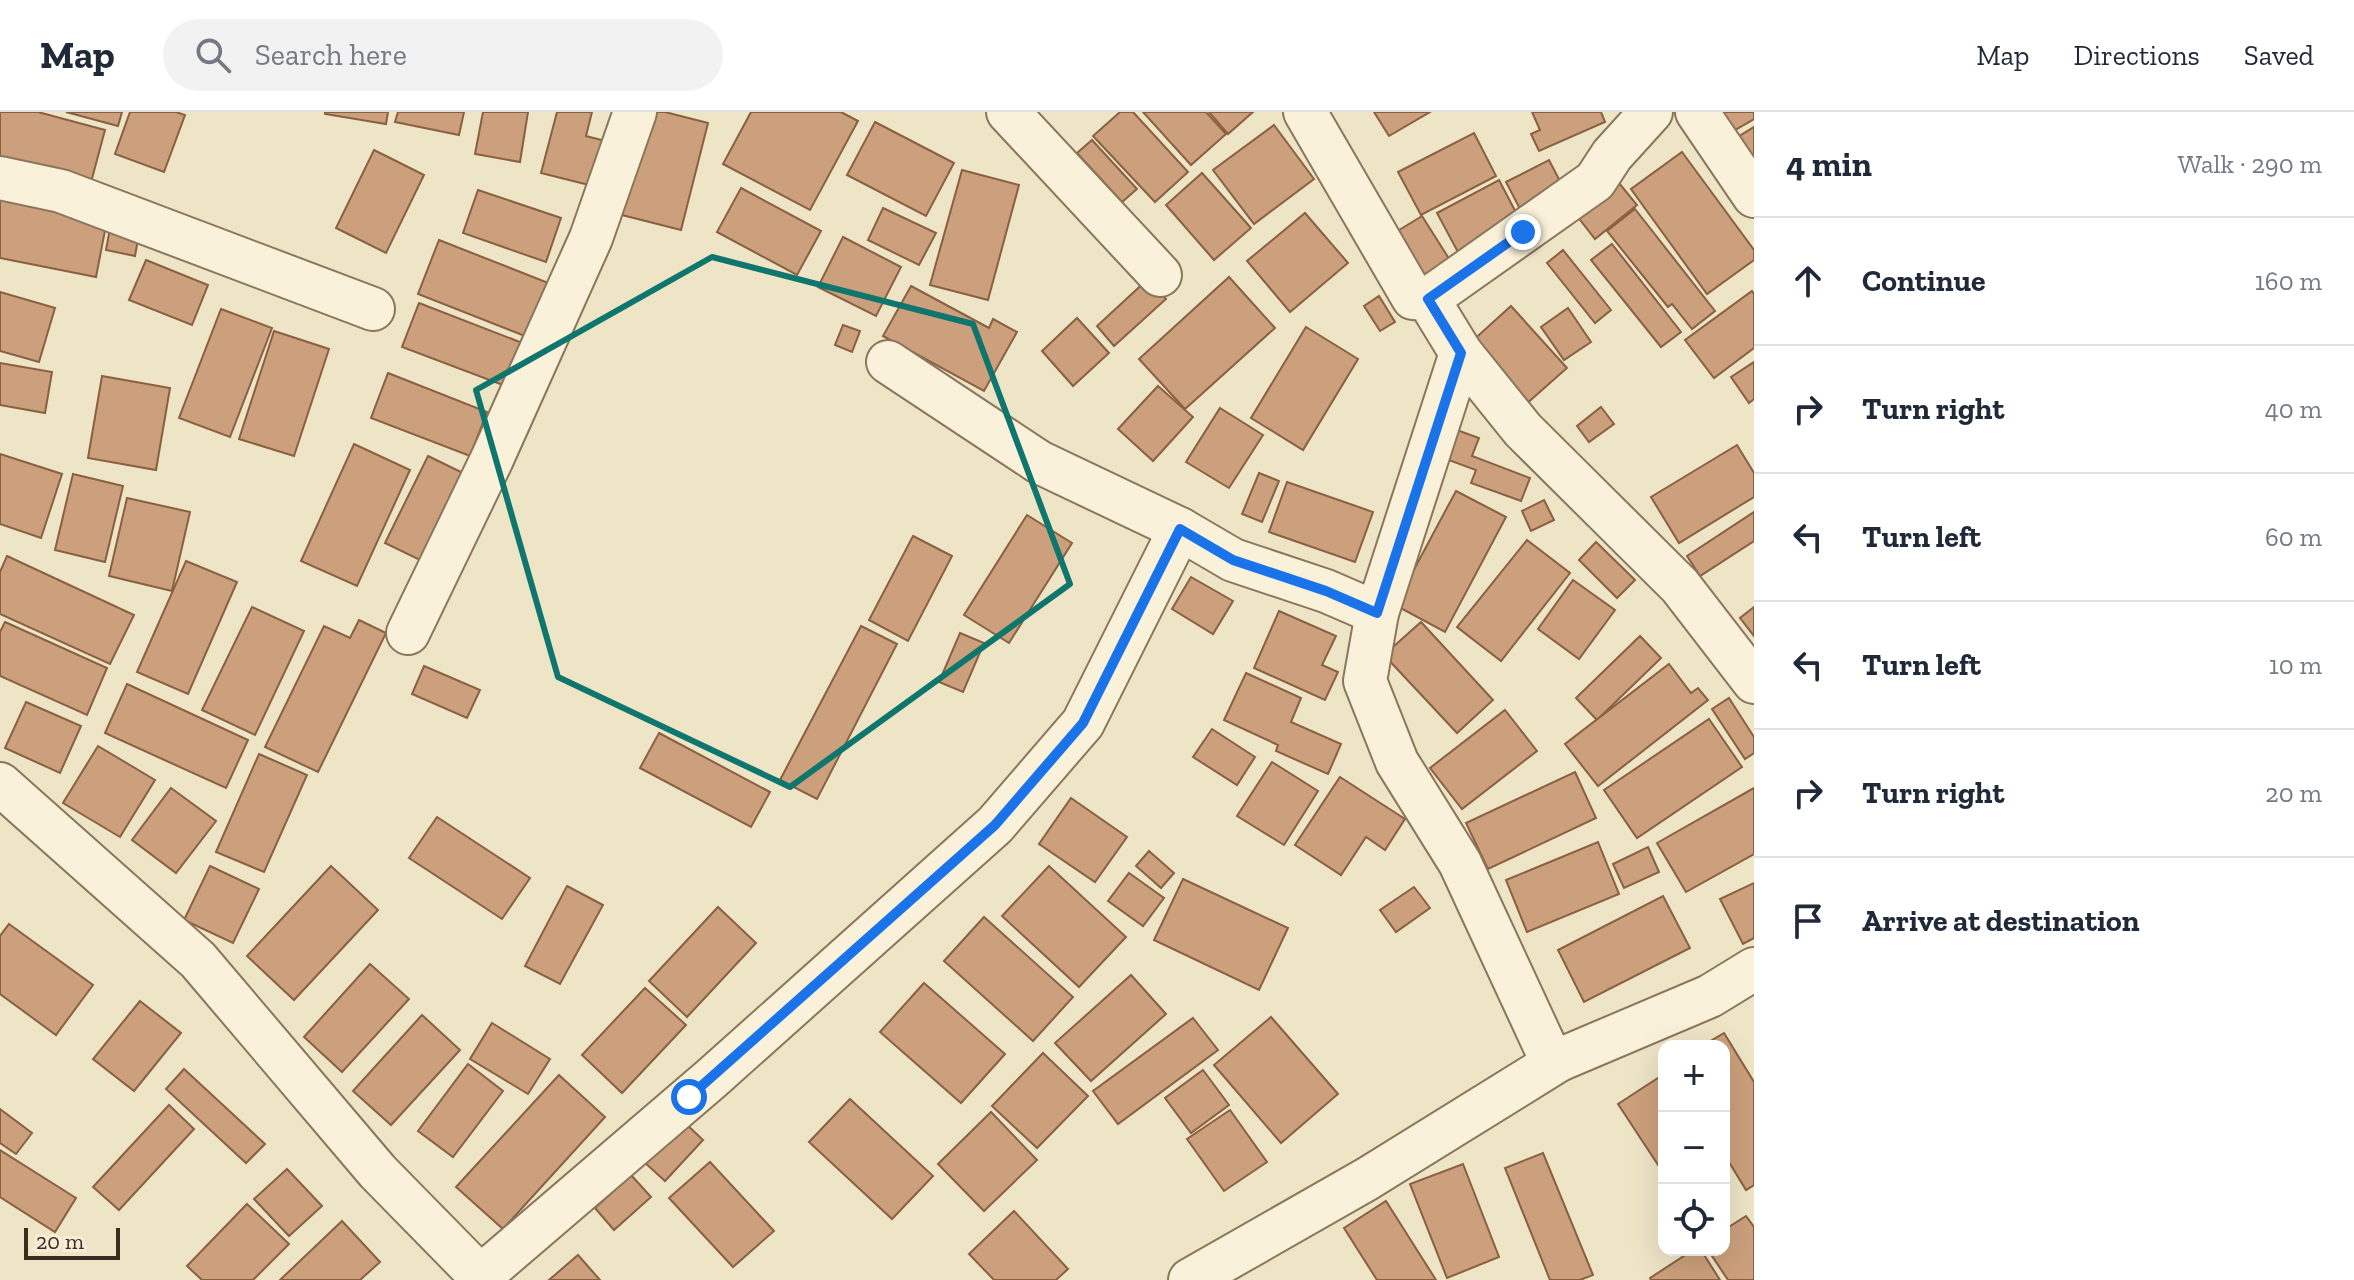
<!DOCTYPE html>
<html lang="en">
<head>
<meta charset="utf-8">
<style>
	:root { --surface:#fff; --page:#f2f2f3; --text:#1f2937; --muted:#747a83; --line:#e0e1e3 }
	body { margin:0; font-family:"Zilla Slab",serif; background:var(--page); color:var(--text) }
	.controls { position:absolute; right:24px; bottom:24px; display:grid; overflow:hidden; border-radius:16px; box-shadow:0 8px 32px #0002 }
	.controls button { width:72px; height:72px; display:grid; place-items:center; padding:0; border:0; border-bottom:2px solid var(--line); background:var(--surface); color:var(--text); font:40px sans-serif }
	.scale { position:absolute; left:24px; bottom:20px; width:96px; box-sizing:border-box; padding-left:8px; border:4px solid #3a2d1f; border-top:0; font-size:22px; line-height:28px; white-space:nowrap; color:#3a2d1f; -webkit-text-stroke:6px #f6eed6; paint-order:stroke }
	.stop { position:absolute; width:24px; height:24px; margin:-18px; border:6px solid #1a73e8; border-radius:50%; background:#fff }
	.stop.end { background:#1a73e8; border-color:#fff; box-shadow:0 2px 8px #0008 }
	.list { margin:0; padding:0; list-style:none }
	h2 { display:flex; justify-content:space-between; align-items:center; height:104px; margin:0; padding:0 32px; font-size:34px }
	h2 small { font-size:26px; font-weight:400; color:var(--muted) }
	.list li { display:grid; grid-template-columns:52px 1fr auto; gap:24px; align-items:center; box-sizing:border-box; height:128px; padding:0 32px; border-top:2px solid var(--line) }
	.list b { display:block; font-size:30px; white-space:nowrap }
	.list em { font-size:26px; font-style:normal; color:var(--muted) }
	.icon { flex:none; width:44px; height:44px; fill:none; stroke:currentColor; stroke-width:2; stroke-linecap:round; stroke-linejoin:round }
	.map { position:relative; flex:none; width:1754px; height:1168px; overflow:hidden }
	header { display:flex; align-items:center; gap:48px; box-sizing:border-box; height:112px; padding:0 40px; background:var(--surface); border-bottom:2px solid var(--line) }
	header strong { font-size:38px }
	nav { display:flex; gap:44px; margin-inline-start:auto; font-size:28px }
	.search { width:560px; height:72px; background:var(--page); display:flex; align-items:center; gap:20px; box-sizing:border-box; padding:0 28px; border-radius:44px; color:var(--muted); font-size:30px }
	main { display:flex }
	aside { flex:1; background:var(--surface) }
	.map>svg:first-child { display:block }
</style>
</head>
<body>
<header>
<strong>Map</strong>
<div class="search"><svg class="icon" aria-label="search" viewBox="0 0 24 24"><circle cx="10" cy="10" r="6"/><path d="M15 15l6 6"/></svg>Search here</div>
<nav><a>Map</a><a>Directions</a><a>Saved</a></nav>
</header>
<main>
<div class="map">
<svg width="1754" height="1168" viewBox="0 0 1754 1168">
	<rect width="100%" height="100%" fill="#eee4c6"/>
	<g fill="#cca07c" stroke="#896041" stroke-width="2">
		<path d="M0,0h38l67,18 -15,56 -90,-23z"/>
		<path d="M66,0h56l-4,14z"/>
		<path d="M130,0h46l9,3 -21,57 -49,-18z"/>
		<path d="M325,0h63l-2,12 -61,-10z"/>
		<path d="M398,0h66l-5,23 -64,-13z"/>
		<path d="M483,0h45l-8,50 -45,-8z"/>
		<path d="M557,0h35l-6,24 27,7 -12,45 -60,-15z"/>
		<path d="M648,0h17l43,11 -27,107 -59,-15z"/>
		<path d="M751,0h90l17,9 -48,89 -87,-46z"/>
		<path d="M1120,0h13l55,60 -33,30 -62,-66z"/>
		<path d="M1143,0h63l20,22 -35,31z"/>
		<path d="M1209,0h44l-25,22z"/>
		<path d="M1374,0h56l-41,24z"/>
		<path d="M1532,0h69l4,10 -66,29 -8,-17 9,-4z"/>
		<path d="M1711,0h43v7l-29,17z"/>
		<path d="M875,10l79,41 -28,53 -79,-41z"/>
		<path d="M1274,13l40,54 -60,45 -41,-54z"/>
		<path d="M1754,15v61l-28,-44z"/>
		<path d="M1474,21l22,43 -75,39 -23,-43z"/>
		<path d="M1092,28l45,49 -15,13 -45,-49z"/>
		<path d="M374,38l50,25 -38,78 -50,-25z"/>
		<path d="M1682,40l72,98v10l-47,34 -76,-105z"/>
		<path d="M1549,48l14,27 -43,22 -14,-27z"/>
		<path d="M962,58l57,15 -31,115 -58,-15z"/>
		<path d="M1202,61l49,55 -37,32 -48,-55z"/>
		<path d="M1499,68l22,42 -62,32 -22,-41z"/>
		<path d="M1619,71l18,22 -42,34 -18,-23z"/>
		<path d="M741,76l80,43 -24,44 -80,-43z"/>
		<path d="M478,78l83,28 -15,44 -83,-29z"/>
		<path d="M0,87l107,21 -11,57 -96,-19z"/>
		<path d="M883,96l53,25 -17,32 -51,-25z"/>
		<path d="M1635,97l80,102 -23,18 -20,-25 -4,3 -61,-76z"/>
		<path d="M1305,101l43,50 -58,49 -43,-51z"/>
		<path d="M1422,104l31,49 -27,16 -30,-49z"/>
		<path d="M111,111l29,5 -5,28 -29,-6z"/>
		<path d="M843,125l58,30 -25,49 -58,-29z"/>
		<path d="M439,128l112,44 -21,54 -112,-44z"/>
		<path d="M1612,132l69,88 -20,15 -70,-87z"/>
		<path d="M1563,138l48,60 -16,13 -48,-60z"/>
		<path d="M146,148l62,25 -16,40 -63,-25z"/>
		<path d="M1229,165l46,51 -90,81 -46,-50z"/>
		<path d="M1148,167l18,20 -52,47 -17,-20z"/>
		<path d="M911,174l78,42 4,-9 24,13 -33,59 -101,-55z"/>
		<path d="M1752,179l2,3v54l-40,30 -29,-38z"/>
		<path d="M0,180l55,16 -16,54 -39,-11z"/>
		<path d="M1379,184l16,26 -15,9 -16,-25z"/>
		<path d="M419,191l106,41 -17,43 -106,-40z"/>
		<path d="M1511,194l56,62 -42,37 -56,-61z"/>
		<path d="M1568,196l23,34 -27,18 -23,-33z"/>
		<path d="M221,197l51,19 -42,109 -51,-19z"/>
		<path d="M1077,206l32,35 -36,33 -31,-35z"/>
		<path d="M843,213l17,6 -8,21 -17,-7z"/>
		<path d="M1306,215l52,32 -55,91 -52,-32z"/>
		<path d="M274,219l55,18 -35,107 -55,-17z"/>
		<path d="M1754,250v37l-5,4 -18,-26z"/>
		<path d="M0,251l52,9 -7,41 -45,-8z"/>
		<path d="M388,261l99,39 -17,44 -99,-38z"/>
		<path d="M102,264l68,12 -14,82 -68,-12z"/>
		<path d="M1158,274l35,31 -40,44 -35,-32z"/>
		<path d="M1601,295l13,17 -25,18 -12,-16z"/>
		<path d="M1220,296l43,27 -34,53 -43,-26z"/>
		<path d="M1446,314l33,12 -7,18 58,22 -9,23 -50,-18 5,-13 -41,-15z"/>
		<path d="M354,332l56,26 -53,116 -56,-25z"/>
		<path d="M1737,333l17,28v24l-75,46 -28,-46z"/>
		<path d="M0,342l62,20 -21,64 -41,-14z"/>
		<path d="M428,344l37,18 -43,87 -37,-18z"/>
		<path d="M1259,361l20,8 -17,41 -20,-8z"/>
		<path d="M73,362l50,12 -18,76 -50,-12z"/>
		<path d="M1287,370l86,30 -18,50 -86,-30z"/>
		<path d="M1456,379l50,26 -61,115 -50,-27z"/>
		<path d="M127,386l63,14 -18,79 -63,-15z"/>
		<path d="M1544,388l10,20 -23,11 -9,-20z"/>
		<path d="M1754,400v29l-54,35 -13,-20z"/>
		<path d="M1027,403l45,28 -63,100 -45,-28z"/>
		<path d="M913,424l39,20 -44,85 -39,-21z"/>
		<path d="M1527,428l43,33 -69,88 -44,-34z"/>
		<path d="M1596,430l39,38 -18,18 -38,-38z"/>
		<path d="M7,444l127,59 -24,49 -110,-50v-42z"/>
		<path d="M186,449l51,21 -49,112 -51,-22z"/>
		<path d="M1191,465l42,24 -20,33 -41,-25z"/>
		<path d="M1573,468l42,30 -36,49 -41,-30z"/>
		<path d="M252,495l52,24 -49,104 -53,-25z"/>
		<path d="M1754,495v29l-14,-18z"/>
		<path d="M1279,499l57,25 -14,29 16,7 -13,28 -71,-32z"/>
		<path d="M359,508l27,13 -68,139 -53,-25 59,-121 26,12z"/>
		<path d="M5,510l102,46 -20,47 -87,-39v-44z"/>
		<path d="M1421,510l72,78 -36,33 -73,-78z"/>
		<path d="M861,514l36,18 -80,155 -37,-19z"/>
		<path d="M960,521l24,10 -21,49 -24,-10z"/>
		<path d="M1640,524l21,22 -64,62 -21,-22z"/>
		<path d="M1669,552l22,29 7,-5 10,12 -110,86 -33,-42z"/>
		<path d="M424,554l56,24 -13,28 -55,-24z"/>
		<path d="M1246,561l55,25 -10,24 50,22 -13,30 -52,-23 2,-6 -54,-25z"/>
		<path d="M127,572l121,56 -22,48 -121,-55z"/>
		<path d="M1729,586l25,39v16l-9,6 -33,-50z"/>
		<path d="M26,590l55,24 -21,47 -55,-25z"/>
		<path d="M1505,598l32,41 -75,58 -32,-41z"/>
		<path d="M1709,607l33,48 -105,71 -33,-48z"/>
		<path d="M1212,617l43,28 -18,28 -44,-28z"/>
		<path d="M659,621l111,59 -19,35 -111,-59z"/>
		<path d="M98,634l57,34 -35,57 -57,-34z"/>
		<path d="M259,642l48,21 -43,97 -48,-20z"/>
		<path d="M1272,650l46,29 -34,54 -47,-29z"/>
		<path d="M1575,660l21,46 -108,51 -22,-46z"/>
		<path d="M1340,665l65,42 -20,31 -19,-13 -25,38 -46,-30z"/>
		<path d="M171,676l45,33 -40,52 -44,-33z"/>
		<path d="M1754,676v66l-68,38 -29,-49z"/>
		<path d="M1071,686l56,39 -32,45 -56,-38z"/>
		<path d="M437,705l93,61 -28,41 -93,-61z"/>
		<path d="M1598,730l21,52 -92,38 -21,-52z"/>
		<path d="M1648,735l11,25 -35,16 -11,-24z"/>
		<path d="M1149,739l25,22 -13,15 -25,-22z"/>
		<path d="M210,754l49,23 -26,54 -49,-23z"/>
		<path d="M331,754l47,44 -84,90 -47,-44z"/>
		<path d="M1049,754l77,71 -47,50 -77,-71z"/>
		<path d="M1129,761l35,25 -21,28 -35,-25z"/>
		<path d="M1183,767l105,49 -29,62 -105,-50z"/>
		<path d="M1754,771v55l-11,6 -23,-45z"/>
		<path d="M567,774l36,19 -43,79 -35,-18z"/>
		<path d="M1414,775l16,21 -34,24 -16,-22z"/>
		<path d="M1663,784l27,52 -106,54 -26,-52z"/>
		<path d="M718,795l38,36 -69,74 -38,-36z"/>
		<path d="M984,805l89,80 -40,44 -89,-80z"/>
		<path d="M9,812l84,61 -37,50 -56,-41v-58z"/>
		<path d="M370,852l39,35 -67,73 -38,-35z"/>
		<path d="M1131,863l35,39 -75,67 -36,-38z"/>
		<path d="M924,871l81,71 -44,49 -81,-71z"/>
		<path d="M645,876l41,37 -64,68 -40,-38z"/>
		<path d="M140,889l41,32 -47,58 -41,-32z"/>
		<path d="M422,903l38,35 -69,75 -38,-34z"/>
		<path d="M1271,905l67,77 -57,49 -67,-78z"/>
		<path d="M1193,906l25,32 -100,74 -25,-33z"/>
		<path d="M492,911l58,36 -22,35 -58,-35z"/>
		<path d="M1724,921l30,49v103l-8,5 -22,-36v-108h-22z"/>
		<path d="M1043,941l45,43 -51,52 -45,-42z"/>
		<path d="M468,952l35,27 -50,66 -35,-26z"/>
		<path d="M184,957l81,75 -19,19 -80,-74z"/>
		<path d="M1203,958l26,35 -38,28 -26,-35z"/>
		<path d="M1664,962v100l-46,-70z"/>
		<path d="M559,963l46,42 -102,112 -47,-42z"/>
		<path d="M850,987l83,77 -41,43 -83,-77z"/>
		<path d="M169,993l25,24 -75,81 -26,-23z"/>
		<path d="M0,997l32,24 -16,21 -16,-11z"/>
		<path d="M1230,998l37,52 -43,29 -37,-52z"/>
		<path d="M991,1000l46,48 -53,51 -46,-47z"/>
		<path d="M681,1007l22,21 -38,41 -22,-20z"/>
		<path d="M0,1038l76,48 -21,34 -55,-35z"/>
		<path d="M1543,1041l50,122 -13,5h-30l-45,-112z"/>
		<path d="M710,1050l64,69 -41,36 -64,-69z"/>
		<path d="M1463,1052l36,93 -52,21 -37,-94z"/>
		<path d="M287,1057l35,37 -33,30 -35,-37z"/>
		<path d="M631,1063l20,22 -37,33 -19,-22z"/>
		<path d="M1386,1089l50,79h-59l-33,-52z"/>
		<path d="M247,1092l42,40 -36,36h-51l-15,-14z"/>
		<path d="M1014,1099l54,58 -12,11h-62l-25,-26z"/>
		<path d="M1746,1104l8,11v53h-26l-20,-30h16v-20z"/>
		<path d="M342,1109l38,41 -20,18h-80z"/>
		<path d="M1693,1138h8l19,30h-69l-1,-2z"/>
		<path d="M578,1143l22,25h-51z"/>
	</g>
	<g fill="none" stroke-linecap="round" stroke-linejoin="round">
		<defs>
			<g id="minor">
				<path d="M1008,0l152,163"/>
				<path d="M1305,0l108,186 15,1 33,54 62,77 157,156 74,96"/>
				<path d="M1697,0l57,84"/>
				<path d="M0,66l61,13 312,118"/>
				<path d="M1428,187l167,-118 17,-26 39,-43"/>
				<path d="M1461,241l-84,260 -12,68 32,81 63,101 88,190 11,7"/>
				<path d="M888,250l151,100 141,67 53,31 93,31 51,22"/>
				<path d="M408,521l84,-174 99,-221 44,-126"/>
				<path d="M0,672l198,176 180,212 106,108"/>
				<path d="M481,1164l231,-198 283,-253 88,-102 97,-194"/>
				<path d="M1190,1168l177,-101 192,-119 151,-64 44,-27"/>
			</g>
		</defs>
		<use href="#minor" stroke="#8a765b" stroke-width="46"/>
		<use href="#minor" stroke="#f9f1d9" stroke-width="42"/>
	</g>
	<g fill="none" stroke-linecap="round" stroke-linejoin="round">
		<path stroke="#1a73e8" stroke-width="10" d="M689,985l306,-272 88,-102 97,-194 53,31 93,31 51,22 84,-260 -33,-54 95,-67"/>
	</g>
	<path fill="none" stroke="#0f766e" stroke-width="6" stroke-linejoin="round" d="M712,145l261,67 97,260 -280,203 -232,-110 -82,-287z"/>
</svg>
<div class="controls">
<button>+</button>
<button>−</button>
<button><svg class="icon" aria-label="locate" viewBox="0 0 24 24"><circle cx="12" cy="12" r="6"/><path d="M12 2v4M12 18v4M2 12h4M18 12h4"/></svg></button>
</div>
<div class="scale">20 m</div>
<div class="stop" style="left:689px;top:985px"></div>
<div class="stop end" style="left:1523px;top:120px"></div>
</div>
<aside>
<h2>4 min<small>Walk · 290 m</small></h2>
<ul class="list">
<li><svg class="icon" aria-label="ahead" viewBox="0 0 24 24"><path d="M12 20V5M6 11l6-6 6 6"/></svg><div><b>Continue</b></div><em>160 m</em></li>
<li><svg class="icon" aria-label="right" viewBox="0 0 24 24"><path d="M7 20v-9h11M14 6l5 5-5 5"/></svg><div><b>Turn right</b></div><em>40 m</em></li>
<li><svg class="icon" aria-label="left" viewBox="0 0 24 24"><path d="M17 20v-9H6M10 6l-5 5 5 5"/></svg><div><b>Turn left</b></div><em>60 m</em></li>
<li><svg class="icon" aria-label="left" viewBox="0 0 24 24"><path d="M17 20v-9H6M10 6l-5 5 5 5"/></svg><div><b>Turn left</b></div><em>10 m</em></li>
<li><svg class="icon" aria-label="right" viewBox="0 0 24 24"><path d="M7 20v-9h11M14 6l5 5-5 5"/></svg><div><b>Turn right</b></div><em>20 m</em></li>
<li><svg class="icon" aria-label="arrive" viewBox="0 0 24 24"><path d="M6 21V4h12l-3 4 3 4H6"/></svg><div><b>Arrive at destination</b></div></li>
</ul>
</aside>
</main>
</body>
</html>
